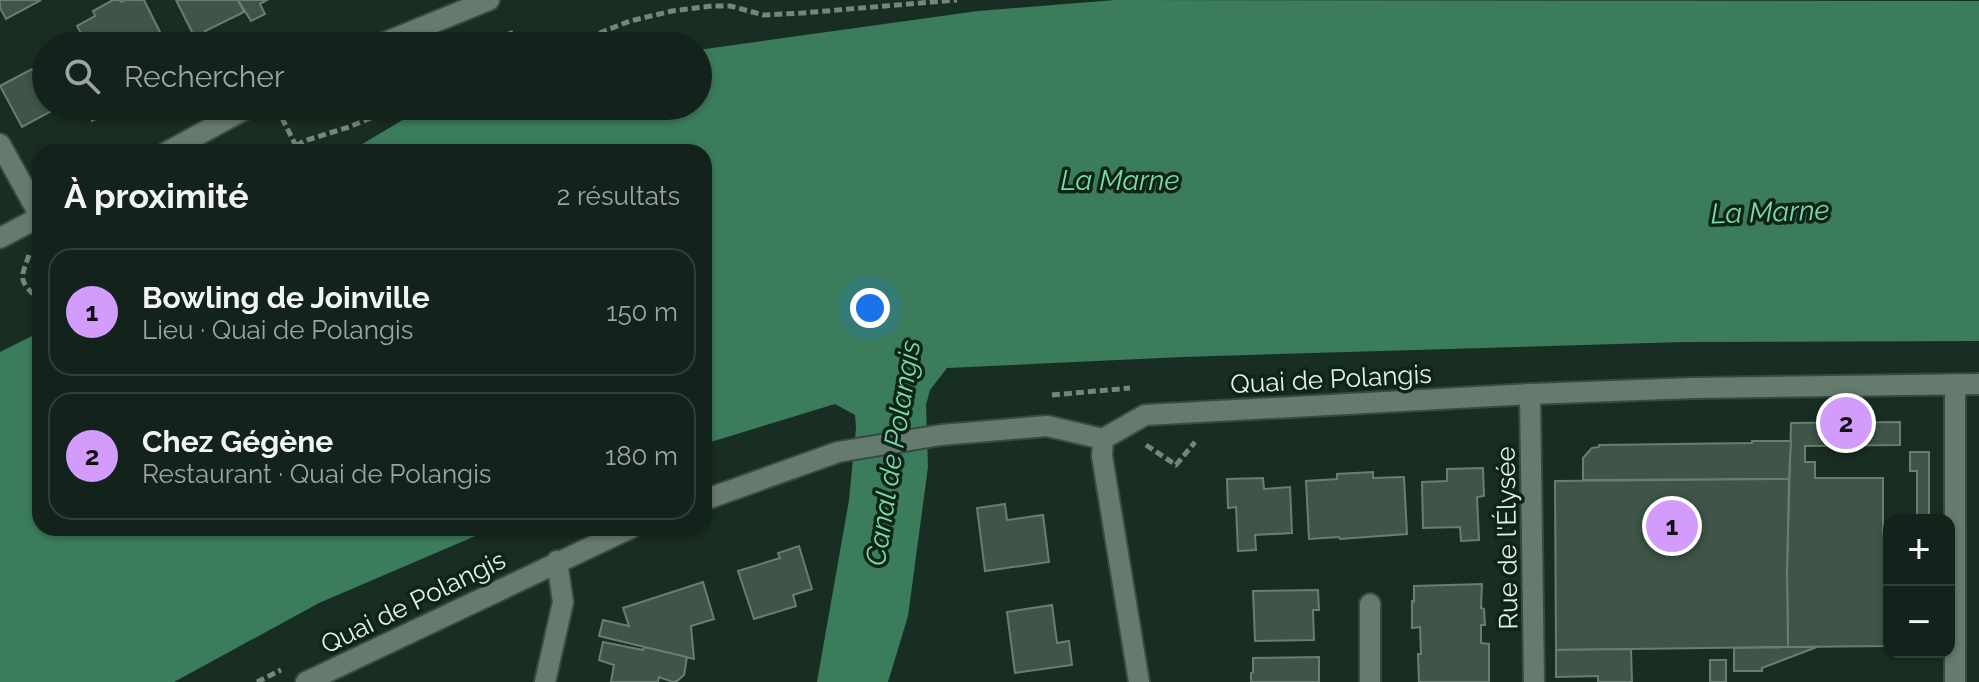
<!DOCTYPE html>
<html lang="fr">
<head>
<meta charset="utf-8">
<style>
	:root { --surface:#13221a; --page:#202f27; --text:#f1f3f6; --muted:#9da4a2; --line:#323f39; --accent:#d39cfc }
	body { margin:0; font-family:Raleway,sans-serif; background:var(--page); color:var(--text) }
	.controls { position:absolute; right:24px; bottom:24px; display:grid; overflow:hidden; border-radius:16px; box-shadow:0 2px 6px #0004 }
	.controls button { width:72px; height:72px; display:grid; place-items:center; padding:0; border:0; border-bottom:2px solid var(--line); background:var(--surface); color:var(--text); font:40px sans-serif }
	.you { position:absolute; left:870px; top:308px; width:28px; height:28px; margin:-20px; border:6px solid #fff; border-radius:50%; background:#1a73e8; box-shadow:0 0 0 12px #1a73e833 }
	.badge { display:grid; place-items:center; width:52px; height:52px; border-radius:50%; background:var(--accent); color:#111; font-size:26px; font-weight:700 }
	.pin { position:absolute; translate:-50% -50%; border:4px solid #fff; box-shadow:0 2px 8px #0006 }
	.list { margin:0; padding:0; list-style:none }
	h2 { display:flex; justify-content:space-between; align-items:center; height:104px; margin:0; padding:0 32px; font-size:34px }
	h2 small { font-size:26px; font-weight:400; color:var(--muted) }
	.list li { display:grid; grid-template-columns:52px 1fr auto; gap:24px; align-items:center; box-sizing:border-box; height:128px; margin:0 16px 16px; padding:0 16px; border:2px solid var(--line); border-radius:24px }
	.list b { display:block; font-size:30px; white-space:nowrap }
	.list p { margin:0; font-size:26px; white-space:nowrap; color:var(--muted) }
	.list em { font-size:26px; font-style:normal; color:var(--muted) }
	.icon { flex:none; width:44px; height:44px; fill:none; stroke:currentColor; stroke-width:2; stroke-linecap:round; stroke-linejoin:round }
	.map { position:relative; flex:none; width:1979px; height:682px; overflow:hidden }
	.search { position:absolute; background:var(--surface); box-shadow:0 2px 6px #0004; left:32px; top:32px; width:680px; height:88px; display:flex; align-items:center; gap:20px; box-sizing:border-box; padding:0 28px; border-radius:44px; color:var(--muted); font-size:30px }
	.panel { position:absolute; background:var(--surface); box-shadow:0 2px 6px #0004; left:32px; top:144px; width:680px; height:392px; border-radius:24px }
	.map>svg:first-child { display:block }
</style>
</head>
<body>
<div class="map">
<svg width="1979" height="682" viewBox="0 0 1979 682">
	<rect width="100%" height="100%" fill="#192e23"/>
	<g fill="#3b7c5c">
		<path d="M1115,0l864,1v340l-295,1 -502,15 -235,11 -17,22 -4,15 2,62 -20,149 -20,66h-71l32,-182 7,-72 -1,-13 -20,-11 -131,40v-292h-355l77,-46h272v-56l280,-39z"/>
		<path d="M40,332v196h454l-175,75 -145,79h-174v-330z"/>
	</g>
	<g fill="#3f5548" stroke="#677f71" stroke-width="2">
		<path d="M0,0h41l-35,19 -6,-11z"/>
		<path d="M113,0h7l1,2 4,-2h19l23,46h-79l-11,-20 18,-10 -2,-5z"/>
		<path d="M176,0h62l6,12 -39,19 13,15h-19z"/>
		<path d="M238,0h29l-7,4 5,10 -14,7z"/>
		<path d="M46,68v38h29l-17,9 -3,-6 -33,18 -22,-41 32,-17 3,4z"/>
		<path d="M84,106h15l5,9 -12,6z"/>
		<path d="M1900,422v23l-95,1v16h10v16h68v56h6v112l-101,1 -1,-75 4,-149z"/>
		<path d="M1752,441h39l-2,38 -206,1v-22l9,-10 7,-1v-2l153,-2z"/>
		<path d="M1910,452h19v68h-12v-49h-7z"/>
		<path d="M1483,468l1,28 -7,1 2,43 -18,1 -1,-14 -37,1 -1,-46 25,-1v-12z"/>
		<path d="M1373,472v6l31,-1 3,57 -67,5 -1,-2 -30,2 -3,-58 31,-2v-5z"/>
		<path d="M1263,478l1,11 26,-2 2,46 -37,2 1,15 -18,1 -2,-44 -8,1 -1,-29z"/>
		<path d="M1789,479l-2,93 1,75 -232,3 -1,-169z"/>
		<path d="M1005,504l2,16 36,-5 6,47 -64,9 -8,-63z"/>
		<path d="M799,546l13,43 -19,6 3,11 -42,13 -16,-48 42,-13 -2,-5z"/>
		<path d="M703,582l11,37 -23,7 3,33 -95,-23 4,-16 26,6 -6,-18z"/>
		<path d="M1482,584l-1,24 3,1 1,16h-4v18l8,1v38h-70l-1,-28h3l-1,-27 -8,1v-27l2,1v-16z"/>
		<path d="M1318,590l1,20h-6l1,30 -59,1 -2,-50z"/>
		<path d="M1052,605l5,38 12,-2 3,24 -57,8 -8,-61z"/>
		<path d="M603,642l40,8 1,-3 43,10 -3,18 -7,6 -4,1 -14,-5 -1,5h-47l3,-17 -15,-5z"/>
		<path d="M1788,647h29l-55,21v3h-28v-23z"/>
		<path d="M1631,649l1,33h-34v-6l-42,1v-27z"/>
		<path d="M1319,657v25h-68v-9l2,-1v-14z"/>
		<rect x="1710" y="660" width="16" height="22"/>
	</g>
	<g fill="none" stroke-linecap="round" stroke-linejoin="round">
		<defs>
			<path id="lane" d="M1370,604v78"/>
			<g id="street">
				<path d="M376,46l113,-46"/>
				<path d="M0,144l40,72"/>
				<path d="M167,152l84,-46"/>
				<path d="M0,238l40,-21"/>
				<path d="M1955,384v298"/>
				<path d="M1530,394l4,288"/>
				<path d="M1103,439l-1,17 37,226"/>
				<path d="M704,500l134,-48 103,-17 106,-9 56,13 42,-24 385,-21 164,-6 285,-4"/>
				<path d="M306,682l325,-154"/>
				<path d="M545,682l18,-80 -6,-41"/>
			</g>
		</defs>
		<use href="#lane" stroke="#394a41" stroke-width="24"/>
		<use href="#street" stroke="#394a41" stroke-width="24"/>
		<g stroke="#75867c" stroke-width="5" stroke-dasharray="8 4" stroke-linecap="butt">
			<path d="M510,31l4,15"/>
			<path d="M579,46l23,-14 28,-11 42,-10 40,-5h18l34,9 38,-2 155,-13"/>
			<path d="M282,118l14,28"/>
			<path d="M286,152l18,-11 45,-14 51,-21"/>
			<path d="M29,255c-6,19 -12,23 3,38h8"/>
			<path d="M1052,395l78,-7"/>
			<path d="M1146,445l30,20 19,-23"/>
			<path d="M257,682l24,-12"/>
		</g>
		<use href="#lane" stroke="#647b6e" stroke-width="20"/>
		<use href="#street" stroke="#647b6e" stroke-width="20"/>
	</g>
	<g text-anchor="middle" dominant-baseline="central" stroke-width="7" stroke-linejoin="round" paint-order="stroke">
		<g font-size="26" fill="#e3f0e8" stroke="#0f2419">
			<text transform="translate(1331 379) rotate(-3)">Quai de Polangis</text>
			<text transform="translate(1507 538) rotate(-91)">Rue de l'Élysée</text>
			<text transform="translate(413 602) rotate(-26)">Quai de Polangis</text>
		</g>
		<g font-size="28" font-style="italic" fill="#7ad9a8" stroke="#0f2419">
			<text x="1120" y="180">La Marne</text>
			<text transform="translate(1770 212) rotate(-2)">La Marne</text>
			<text transform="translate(893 453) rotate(-81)">Canal de Polangis</text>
		</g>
	</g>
</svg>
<div class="controls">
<button>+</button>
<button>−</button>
</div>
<div class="you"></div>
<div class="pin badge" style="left:1672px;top:526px">1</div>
<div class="pin badge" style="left:1846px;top:423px">2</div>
<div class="search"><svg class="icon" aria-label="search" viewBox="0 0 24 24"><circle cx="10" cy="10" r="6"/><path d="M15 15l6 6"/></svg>Rechercher</div>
<section class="panel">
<h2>À proximité<small>2 résultats</small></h2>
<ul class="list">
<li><span class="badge">1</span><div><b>Bowling de Joinville</b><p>Lieu · Quai de Polangis</p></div><em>150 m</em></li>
<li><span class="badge">2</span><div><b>Chez Gégène</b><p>Restaurant · Quai de Polangis</p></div><em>180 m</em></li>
</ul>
</section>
</div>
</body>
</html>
